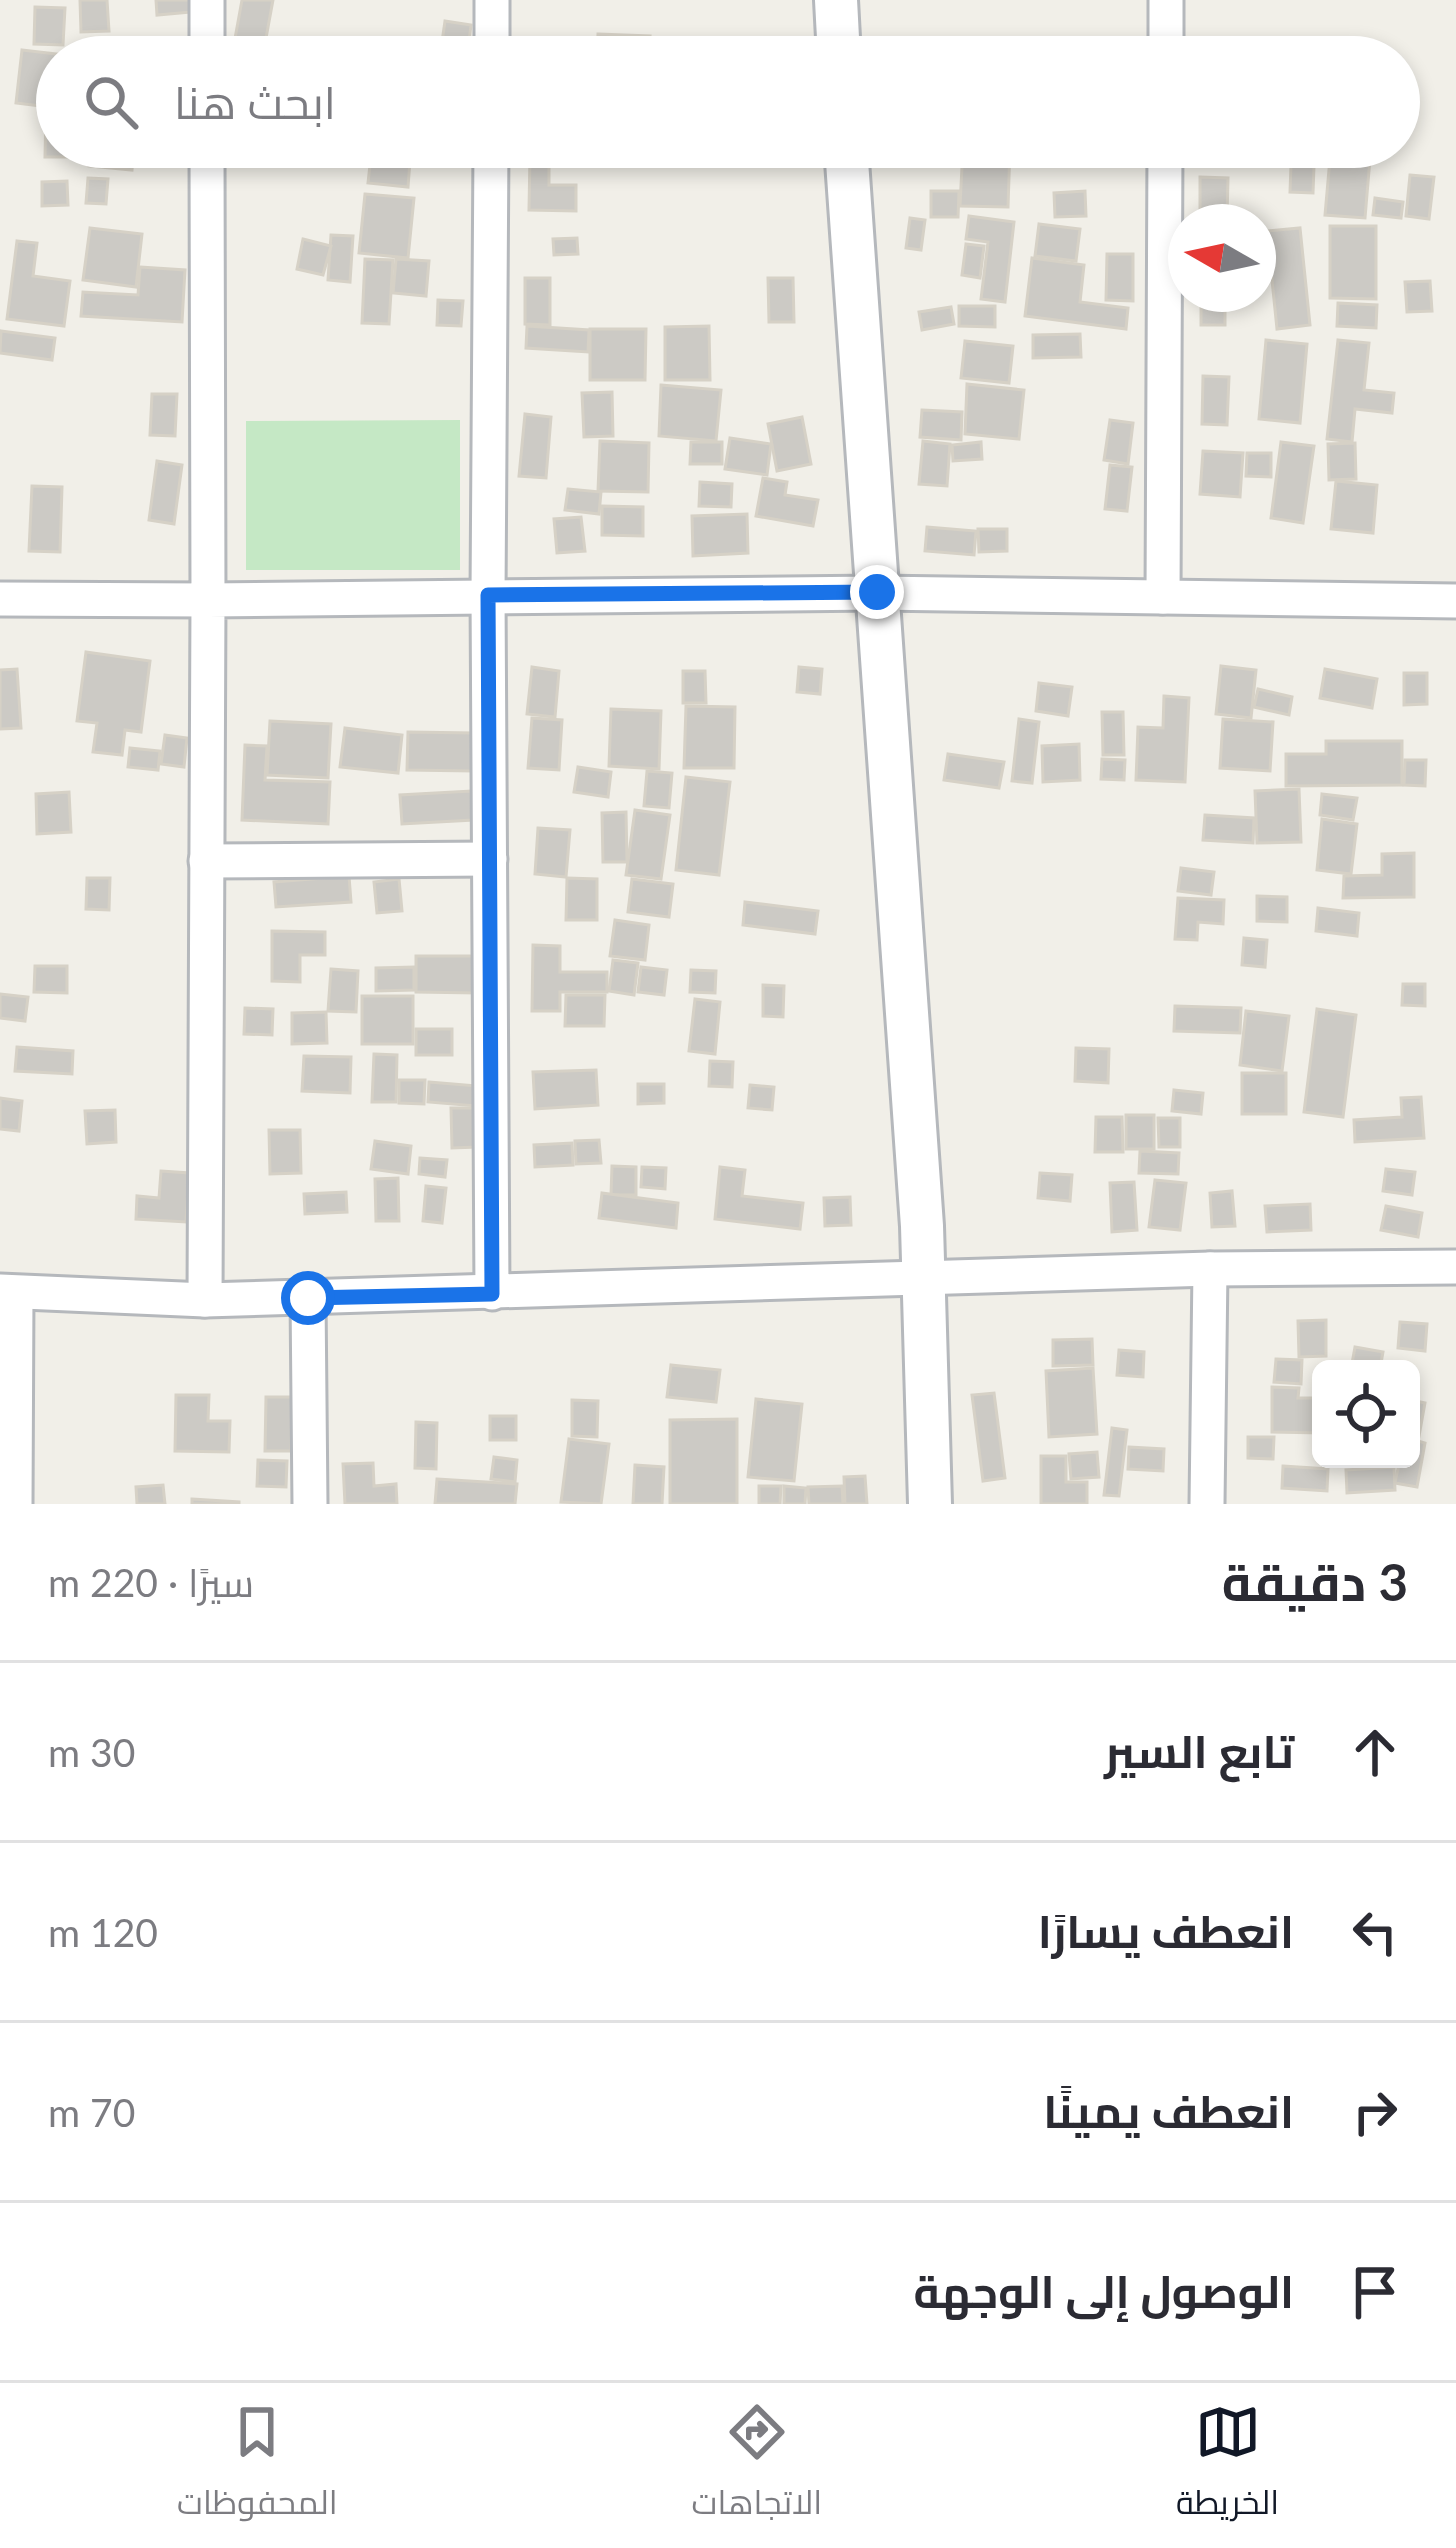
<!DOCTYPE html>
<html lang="ar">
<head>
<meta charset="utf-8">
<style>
	:root { --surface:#fff; --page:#f7f7f7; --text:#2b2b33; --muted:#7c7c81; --line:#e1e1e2; --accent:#111827 }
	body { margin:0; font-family:Lato,Cairo,sans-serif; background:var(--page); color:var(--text); direction:rtl }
	.controls { position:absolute; right:36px; bottom:36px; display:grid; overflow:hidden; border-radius:18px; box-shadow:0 6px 18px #0003 }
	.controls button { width:108px; height:108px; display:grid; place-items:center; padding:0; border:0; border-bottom:3px solid var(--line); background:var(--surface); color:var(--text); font:60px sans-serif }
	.compass { position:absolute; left:1168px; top:204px; width:108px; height:108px; border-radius:50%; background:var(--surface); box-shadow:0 6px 18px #0003; rotate:279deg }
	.stop { position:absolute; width:36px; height:36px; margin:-27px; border:9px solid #1a73e8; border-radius:50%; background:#fff }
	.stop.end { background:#1a73e8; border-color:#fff; box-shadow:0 3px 12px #0008 }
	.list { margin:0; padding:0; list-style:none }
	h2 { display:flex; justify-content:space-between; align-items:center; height:156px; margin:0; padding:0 48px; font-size:51px }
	h2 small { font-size:39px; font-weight:400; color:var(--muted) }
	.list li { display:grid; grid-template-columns:78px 1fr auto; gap:36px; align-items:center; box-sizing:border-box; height:180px; padding:0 48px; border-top:3px solid var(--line) }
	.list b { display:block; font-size:45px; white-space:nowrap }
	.list em { font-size:39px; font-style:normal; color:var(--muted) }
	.icon { flex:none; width:66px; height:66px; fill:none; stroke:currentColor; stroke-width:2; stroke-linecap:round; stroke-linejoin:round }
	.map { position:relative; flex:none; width:1456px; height:1504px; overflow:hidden; direction:ltr }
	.search { position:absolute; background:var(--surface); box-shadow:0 6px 18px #0003; left:36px; right:36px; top:36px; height:132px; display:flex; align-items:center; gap:30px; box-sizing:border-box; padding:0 42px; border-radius:66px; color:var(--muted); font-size:45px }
	.sheet { height:876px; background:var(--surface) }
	nav { display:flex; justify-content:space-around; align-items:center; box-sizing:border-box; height:168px; border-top:3px solid var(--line); background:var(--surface); font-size:33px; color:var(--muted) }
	nav a { display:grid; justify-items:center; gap:6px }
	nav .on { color:var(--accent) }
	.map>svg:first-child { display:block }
</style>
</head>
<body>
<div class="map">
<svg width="1456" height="1504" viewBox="0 0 1456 1504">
	<rect width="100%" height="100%" fill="#f1efe8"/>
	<path fill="#c5e8c5" d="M460,420v150h-214v-149z"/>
	<g fill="#cccac5" stroke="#d6d1c6" stroke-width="3">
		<path d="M80,0h27l2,31 -28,1z"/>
		<path d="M156,0h35l1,12 -35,3z"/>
		<path d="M242,0h31l-9,49 -30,-5z"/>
		<path d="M35,7l30,1 -2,37 -29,-1z"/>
		<path d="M445,21l26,4 -4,32h-47l2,-11 19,3z"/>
		<path d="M598,34l52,2 -2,21h-51z"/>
		<rect x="85" y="44" width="47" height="13"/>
		<path d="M22,50l43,5 -8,2v51l-41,-5z"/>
		<path d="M46,109h11v38h12v10h-24z"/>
		<path d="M90,147h44l-2,23 -43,-4z"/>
		<path d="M372,147h39l-3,40 -40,-4z"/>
		<path d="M591,147h57l-1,5z"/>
		<path d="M963,147h47l-2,60 -48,-1z"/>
		<path d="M1331,147h40l-6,71 -40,-3z"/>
		<path d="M549,154v31h27v26l-47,-1 1,-55z"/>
		<path d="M1291,165l23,1 -1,27 -23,-1z"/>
		<path d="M1410,175l24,2 -5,42 -23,-3z"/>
		<path d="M1200,177l28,1 -1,40 -27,-1z"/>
		<path d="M88,178l20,1 -2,25 -20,-1z"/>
		<path d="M67,181l1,24 -26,1v-24z"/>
		<path d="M931,191h28l-1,26h-27z"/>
		<path d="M1085,191l1,25 -31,1 -1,-24z"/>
		<path d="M365,194l49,4 -6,60 -49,-5z"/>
		<path d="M1375,198l28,4 -2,16 -28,-3z"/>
		<path d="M969,216l45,6 -9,80 -24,-3 7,-57 -22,-3z"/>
		<path d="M910,218l15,2 -4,30 -15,-2z"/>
		<path d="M1039,224l41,5 -4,32 -41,-5z"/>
		<path d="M1330,226h46v73l-46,-1z"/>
		<path d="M90,228l52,6 -6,53 -53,-7z"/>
		<path d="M1300,228l10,97 -33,4 -10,-98z"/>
		<path d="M331,235l22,1 -3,46 -22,-2z"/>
		<path d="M577,238l1,16 -24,1 -1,-16z"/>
		<path d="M303,239l28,7 -8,29 -26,-6z"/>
		<path d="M17,241l20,2 -4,33 37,5 -6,45 -57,-7z"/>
		<path d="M966,244l18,2 -4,32 -18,-3z"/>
		<path d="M1107,254h26v47l-27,-1z"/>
		<path d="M1032,258l52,7 -4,37 48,6 -2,21 -101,-13z"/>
		<path d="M365,259l28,1 -4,64 -27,-1z"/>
		<path d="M396,259l33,2 -3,35 -33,-3z"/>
		<path d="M140,267l45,3 -3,52 -101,-6 2,-24 55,3z"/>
		<path d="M525,278h25v47l-25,-1z"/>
		<path d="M768,278h25l1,44h-25z"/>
		<path d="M1430,281l2,30 -25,1 -2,-30z"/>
		<rect x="1201" y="294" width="24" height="31"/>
		<path d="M438,300l25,1 -2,25 -24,-1z"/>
		<path d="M1338,303l39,2 -1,23 -39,-2z"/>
		<path d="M959,306h36v21l-36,-1z"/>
		<path d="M951,307l3,17 -32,6 -3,-18z"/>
		<path d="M527,326l62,4 -1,22 -62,-4z"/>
		<path d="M709,326l1,54h-45v-53z"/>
		<path d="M590,329h56l-1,51h-55z"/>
		<path d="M1,331l54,7 -3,22 -52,-7z"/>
		<path d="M1080,334l1,23 -48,1v-23z"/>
		<path d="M1266,340l41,4 -7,79 -41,-4z"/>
		<path d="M1338,340l31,3 -5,47 30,3 -2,20 -37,-4 -3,33 -25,-3z"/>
		<path d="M965,341l48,5 -4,37 -48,-5z"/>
		<path d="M1203,376l26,1 -2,48 -25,-1z"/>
		<path d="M967,384l57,6 -5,49 -54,-5z"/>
		<path d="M661,385l60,5 -5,51 -57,-5z"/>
		<path d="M612,392l1,44 -29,1 -2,-44z"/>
		<path d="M152,394h25l-2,42 -25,-1z"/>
		<path d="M922,410l40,2 -1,28 -41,-3z"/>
		<path d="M525,414l26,3 -5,61 -27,-2z"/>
		<path d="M802,417l9,47 -34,7 -9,-47z"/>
		<path d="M1110,420l23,3 -5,41 -24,-4z"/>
		<path d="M730,438l41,6 -4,31 -42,-6z"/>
		<path d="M600,441l49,2 -1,49 -50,-1z"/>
		<path d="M923,441l27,3 -3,42 -28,-2z"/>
		<path d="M691,442h31v22h-32z"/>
		<path d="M981,442l1,17 -29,2 -1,-16z"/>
		<path d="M1281,442l33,4 -11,77 -32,-5z"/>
		<path d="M1355,443l1,36 -27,1 -1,-36z"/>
		<path d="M1203,451l40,2 -3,44 -40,-3z"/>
		<path d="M1247,453h24v24l-25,-1z"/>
		<path d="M157,461l25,4 -8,59 -25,-4z"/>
		<path d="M1110,465l22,2 -5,44 -22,-2z"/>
		<path d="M763,478l24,4 -2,13 33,5 -5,26 -57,-10z"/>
		<path d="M1336,481l41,4 -4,48 -42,-4z"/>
		<path d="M700,482l32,2 -1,23 -32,-1z"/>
		<path d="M32,486l30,1 -2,65 -31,-1z"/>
		<path d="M568,489l33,3 -2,22 -34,-4z"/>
		<path d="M602,506l41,1v29l-41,-1z"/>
		<path d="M747,514l1,39 -55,3 -1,-40z"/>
		<path d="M581,517l4,34 -28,2 -3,-34z"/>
		<path d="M927,527l49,4 -2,24 -49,-4z"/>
		<path d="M978,529h29v22l-28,1z"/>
		<path d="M86,652l64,9 -9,71 -16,-2 -3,25 -29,-3 4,-29 -20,-2z"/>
		<path d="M1221,666l35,4 -5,48 -35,-4z"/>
		<path d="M532,667l27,4 -4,46 -28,-3z"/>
		<path d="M799,667l23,2 -2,25 -23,-2z"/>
		<path d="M17,669l4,59 -21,1v-59z"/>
		<path d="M1325,669l52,10 -5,29 -52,-10z"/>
		<path d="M683,671h22l1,32h-23z"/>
		<path d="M1404,673h23v31l-23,1z"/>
		<path d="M1039,683l33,4 -4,29 -32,-5z"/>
		<path d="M1258,689l34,8 -3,18 -35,-8z"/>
		<path d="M1164,696l25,2 -4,84 -49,-2 2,-53 25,1z"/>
		<path d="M686,706l49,1 -1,61h-50z"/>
		<path d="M611,709l50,2 -2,58 -50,-3z"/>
		<path d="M1102,712h21l1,43h-21z"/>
		<path d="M532,718l30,2 -3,50 -31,-2z"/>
		<path d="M1019,719l20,3 -7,61 -20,-2z"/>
		<path d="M1223,719l50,3 -3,49 -50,-3z"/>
		<path d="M270,721l61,3 -3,54 -61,-3z"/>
		<path d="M345,728l57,7 -4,38 -58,-6z"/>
		<path d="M408,732l65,1v38l-66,-1z"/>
		<path d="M165,735l22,3 -3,29 -23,-3z"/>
		<path d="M1326,741h76v44l-116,1v-32h40z"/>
		<path d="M1079,744l1,36 -37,2 -1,-36z"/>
		<path d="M245,745l22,1 -2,34 65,2 -2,42 -86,-4z"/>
		<path d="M130,748l30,3 -2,19 -30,-3z"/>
		<path d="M948,754l56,8 -5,26 -55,-8z"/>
		<path d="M1102,759l23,1 -1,20 -23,-1z"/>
		<path d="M1405,760h21l-1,26 -21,-1z"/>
		<path d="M578,767l33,5 -3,25 -34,-5z"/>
		<path d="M647,771l25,2 -3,35 -25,-2z"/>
		<path d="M686,777l44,5 -11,93 -43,-5z"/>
		<path d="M1299,789l2,53 -44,1 -2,-52z"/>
		<path d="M471,791l2,29 -71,4 -2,-29z"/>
		<path d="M69,792l2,40 -34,2 -1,-40z"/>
		<path d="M1322,794l35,4 -4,22 -33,-5z"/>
		<path d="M635,810l35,5 -9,64 -35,-4z"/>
		<path d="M626,812l1,50h-24l-1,-49z"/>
		<path d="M1205,815l49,3 -1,25 -50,-3z"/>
		<path d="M1322,819l35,5 -6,50 -34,-4z"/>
		<path d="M538,828l32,2 -4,47 -31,-3z"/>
		<path d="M1414,853v44l-71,1 1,-22 38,-1v-21z"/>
		<path d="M1181,868l33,4 -3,23 -33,-4z"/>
		<path d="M349,876l2,26 -75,5 -2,-25z"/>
		<path d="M87,878h23l-1,32 -23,-1z"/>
		<path d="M567,878l30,1v41h-31z"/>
		<path d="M399,879l3,32 -25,2 -3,-31z"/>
		<path d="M632,879l41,5 -4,33 -41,-5z"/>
		<path d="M1257,896l30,1v25l-30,-1z"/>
		<path d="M1178,898l46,2 -1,24 -25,-2 -1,18 -22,-1z"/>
		<path d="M745,902l73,9 -3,23 -72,-9z"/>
		<path d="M1318,908l41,5 -2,23 -41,-5z"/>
		<path d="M615,920l34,5 -4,35 -35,-4z"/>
		<path d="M272,931l53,1v23h-25v27l-28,-1z"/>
		<path d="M1244,938l23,2 -2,27 -23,-2z"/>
		<path d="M533,945l27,1v26h47v20h-47v19h-28z"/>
		<path d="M416,956h61v37l-61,-1z"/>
		<path d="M613,960l25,3 -4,32 -25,-4z"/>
		<path d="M35,966h32v27l-33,-1z"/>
		<path d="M414,967v23l-38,1v-23z"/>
		<path d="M641,967l26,3 -3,25 -26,-3z"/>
		<path d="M331,969l27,2 -2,41 -28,-1z"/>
		<path d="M691,970l25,1 -1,22 -25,-1z"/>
		<path d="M1403,984h22v22l-23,-1z"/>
		<path d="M763,985l21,1 -1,31 -20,-1z"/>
		<path d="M0,994l28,3 -3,24 -25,-3z"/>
		<path d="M566,995h39l-1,31h-39z"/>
		<rect x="362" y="996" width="51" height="48"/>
		<path d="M695,999l25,3 -5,52 -26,-3z"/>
		<path d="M1175,1006l66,2 -1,25 -66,-2z"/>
		<path d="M245,1008l28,1 -1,26 -28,-1z"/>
		<path d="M1317,1009l39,6 -13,102 -39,-5z"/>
		<path d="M1246,1011l43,5 -7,55 -42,-6z"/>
		<path d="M326,1012l1,31 -35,1v-31z"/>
		<rect x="416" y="1029" width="36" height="26"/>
		<path d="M17,1047l56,4 -1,23 -57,-3z"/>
		<path d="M1076,1048l33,1 -1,34 -33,-2z"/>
		<path d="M374,1054l23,1 -1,47h-24z"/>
		<path d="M304,1056l47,1 -1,36 -48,-2z"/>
		<path d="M710,1061l23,1 -1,25 -23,-1z"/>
		<path d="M596,1070l2,35 -63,4 -2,-37z"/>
		<rect x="1242" y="1073" width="44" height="41"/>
		<path d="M399,1080h26l-1,24 -25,-1z"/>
		<path d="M429,1082l49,4 -2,20 -48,-4z"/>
		<path d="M638,1084h26v19l-26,1z"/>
		<path d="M750,1085l24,2 -2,23 -24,-2z"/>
		<path d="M1174,1090l29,3 -2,21 -29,-3z"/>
		<path d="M1421,1097l3,41 -69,4 -1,-22 48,-3 -1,-19z"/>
		<path d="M0,1098l22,3 -3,30 -19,-2z"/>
		<path d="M451,1108h25l1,39 -25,1z"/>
		<path d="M115,1110l1,32 -29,2 -2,-33z"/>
		<rect x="1126" y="1115" width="28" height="34"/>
		<path d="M1096,1117h26l1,35h-28z"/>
		<path d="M1158,1118h22v29h-21z"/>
		<path d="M269,1130h31l1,43 -31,1z"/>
		<path d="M599,1140l2,23 -25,1 -1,-23z"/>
		<path d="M375,1141l36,5 -3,28 -37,-5z"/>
		<path d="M572,1143l1,22 -38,2 -1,-22z"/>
		<path d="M1140,1151l39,2 -1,21 -39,-1z"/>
		<path d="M420,1158l27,2 -2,17 -26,-3z"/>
		<path d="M612,1166l24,1v28h-25z"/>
		<path d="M642,1167l24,1 -1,21 -24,-2z"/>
		<path d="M720,1167l25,3 -3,26 61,7 -3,26 -85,-10z"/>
		<path d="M1386,1169l29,3 -3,23 -29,-4z"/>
		<path d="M161,1171l28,2 -3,49 -50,-3 1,-23 22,2z"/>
		<path d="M1040,1173l32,2 -2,26 -32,-3z"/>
		<path d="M398,1178l1,43h-23l-1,-42z"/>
		<path d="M1155,1180l31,3 -6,47 -31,-3z"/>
		<path d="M1134,1182l3,48 -25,2 -2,-49z"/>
		<path d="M426,1186l20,2 -4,35 -19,-2z"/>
		<path d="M1232,1191l3,35 -23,1 -2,-34z"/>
		<path d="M346,1192l1,20 -42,2 -1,-20z"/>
		<path d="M602,1193l76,10 -2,25 -77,-10z"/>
		<path d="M850,1197l1,28 -26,1 -1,-28z"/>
		<path d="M1310,1204l1,26 -44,2 -2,-26z"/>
		<path d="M1386,1206l36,7 -4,24 -37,-7z"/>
		<path d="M1326,1320v36l-27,1 -1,-36z"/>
		<path d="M1400,1322l27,2 -2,27 -27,-3z"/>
		<path d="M1092,1339l1,26 -40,1v-26z"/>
		<path d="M1355,1347l28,5 -3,17h-29z"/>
		<path d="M1119,1350l25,2 -1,25 -26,-2z"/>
		<path d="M1276,1359l26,1 -1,24 -27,-2z"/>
		<path d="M671,1365l49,5 -4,32 -49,-5z"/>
		<path d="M1093,1368l4,66 -48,3 -3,-66z"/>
		<path d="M1272,1387l27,1 -1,10h23v35l-49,-1z"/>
		<path d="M994,1393l11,85 -22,3 -11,-86z"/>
		<path d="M176,1395h33l-1,26h22l-1,31 -54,-1z"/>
		<path d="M266,1397h26l-1,54h-26z"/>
		<path d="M756,1399l46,5 -8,77 -46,-4z"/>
		<path d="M572,1400l26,1 -1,36 -25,-1z"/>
		<path d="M1411,1400l14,3 -6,33 -8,-1z"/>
		<rect x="490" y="1416" width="26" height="24"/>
		<path d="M737,1419v85h-67v-84z"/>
		<path d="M416,1422l21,1 -1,46 -21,-1z"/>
		<path d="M1112,1428l15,2 -8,66 -15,-1z"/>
		<path d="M1248,1437h26l-1,22 -25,-1z"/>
		<path d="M569,1439l40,5 -8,60 -40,-2z"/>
		<path d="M1411,1439l14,4 -8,44 -22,-4 5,-24h11z"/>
		<path d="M1129,1447l35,2 -1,22 -35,-2z"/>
		<path d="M1097,1452l2,25 -28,2 -2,-25z"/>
		<path d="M1041,1456h25v26h21v22h-46z"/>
		<path d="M494,1457l23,3 -2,22 -24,-3z"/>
		<path d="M258,1460l29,1 -1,26 -29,-1z"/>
		<path d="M373,1463l1,23 22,-2 1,20h-52l-2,-40z"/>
		<path d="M635,1465l29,2 -2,37h-29z"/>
		<path d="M1283,1466l45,3 -1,22 -45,-3z"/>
		<path d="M1394,1467l1,23 -48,3 -1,-23z"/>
		<path d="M865,1476l2,28h-22l-1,-27z"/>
		<path d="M437,1479l80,5 -2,20h-80z"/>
		<path d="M163,1485l2,19h-28l-1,-17z"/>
		<path d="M759,1486h22l-1,18h-21z"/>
		<path d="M784,1486l22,2 -1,16h-21z"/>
		<path d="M842,1486l1,18h-34l-1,-17z"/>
		<path d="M192,1499l47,3v2h-47z"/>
	</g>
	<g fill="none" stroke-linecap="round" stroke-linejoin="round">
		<defs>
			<g id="minor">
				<path d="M207,0v57"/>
				<path d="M492,57v-57"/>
				<path d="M1166,57v-57"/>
				<path d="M491,147l-3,448 4,698"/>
				<path d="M1163,597l2,-450"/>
				<path d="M0,599l208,1 -1,-453"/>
				<path d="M206,861l284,-2"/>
				<path d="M0,1291l205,9 1005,-31 246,-2"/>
				<path d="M308,1298l2,206"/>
				<path d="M205,1300l3,-700 669,-7 579,8"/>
				<path d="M15,1504l1,-211"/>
				<path d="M1207,1504l3,-235"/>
			</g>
			<g id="tertiary">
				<path d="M836,0l3,57"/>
				<path d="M846,147l76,1079 8,278"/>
			</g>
		</defs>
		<use href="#minor" stroke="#b5b8bc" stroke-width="39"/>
		<use href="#tertiary" stroke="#b5b8bc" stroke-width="48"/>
		<use href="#minor" stroke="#fff" stroke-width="33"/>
		<use href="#tertiary" stroke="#fff" stroke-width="42"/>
	</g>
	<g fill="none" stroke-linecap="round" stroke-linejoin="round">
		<path stroke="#1a73e8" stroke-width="15" d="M308,1298l184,-4 -4,-699 389,-3"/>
	</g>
</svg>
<div class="controls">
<button><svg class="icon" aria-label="locate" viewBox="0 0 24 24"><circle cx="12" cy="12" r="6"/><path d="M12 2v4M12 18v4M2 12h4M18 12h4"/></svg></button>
</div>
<svg class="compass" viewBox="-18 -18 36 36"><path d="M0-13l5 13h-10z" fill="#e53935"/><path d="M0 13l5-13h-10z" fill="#7c7c81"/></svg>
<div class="stop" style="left:308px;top:1298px"></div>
<div class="stop end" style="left:877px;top:592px"></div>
<div class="search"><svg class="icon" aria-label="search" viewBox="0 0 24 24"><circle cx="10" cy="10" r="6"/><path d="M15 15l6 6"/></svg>ابحث هنا</div>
</div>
<section class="sheet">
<h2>3 دقيقة<small>سيرًا · 220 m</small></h2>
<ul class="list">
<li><svg class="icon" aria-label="ahead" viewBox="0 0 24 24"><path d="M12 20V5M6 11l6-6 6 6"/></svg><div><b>تابع السير</b></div><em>30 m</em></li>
<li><svg class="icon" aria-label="left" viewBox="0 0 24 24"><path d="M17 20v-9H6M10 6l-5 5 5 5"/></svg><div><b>انعطف يسارًا</b></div><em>120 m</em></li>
<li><svg class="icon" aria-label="right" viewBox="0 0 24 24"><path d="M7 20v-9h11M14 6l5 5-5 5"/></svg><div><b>انعطف يمينًا</b></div><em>70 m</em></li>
<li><svg class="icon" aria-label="arrive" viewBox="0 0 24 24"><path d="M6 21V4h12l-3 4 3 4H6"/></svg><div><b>الوصول إلى الوجهة</b></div></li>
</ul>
</section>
<nav>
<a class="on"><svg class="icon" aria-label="map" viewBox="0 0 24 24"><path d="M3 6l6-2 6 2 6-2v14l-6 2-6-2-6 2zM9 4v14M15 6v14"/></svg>الخريطة</a>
<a><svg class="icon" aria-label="directions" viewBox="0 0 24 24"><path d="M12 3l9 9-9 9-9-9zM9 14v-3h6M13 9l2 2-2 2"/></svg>الاتجاهات</a>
<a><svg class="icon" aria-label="saved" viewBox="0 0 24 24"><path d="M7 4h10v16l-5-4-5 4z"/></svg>المحفوظات</a>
</nav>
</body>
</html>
